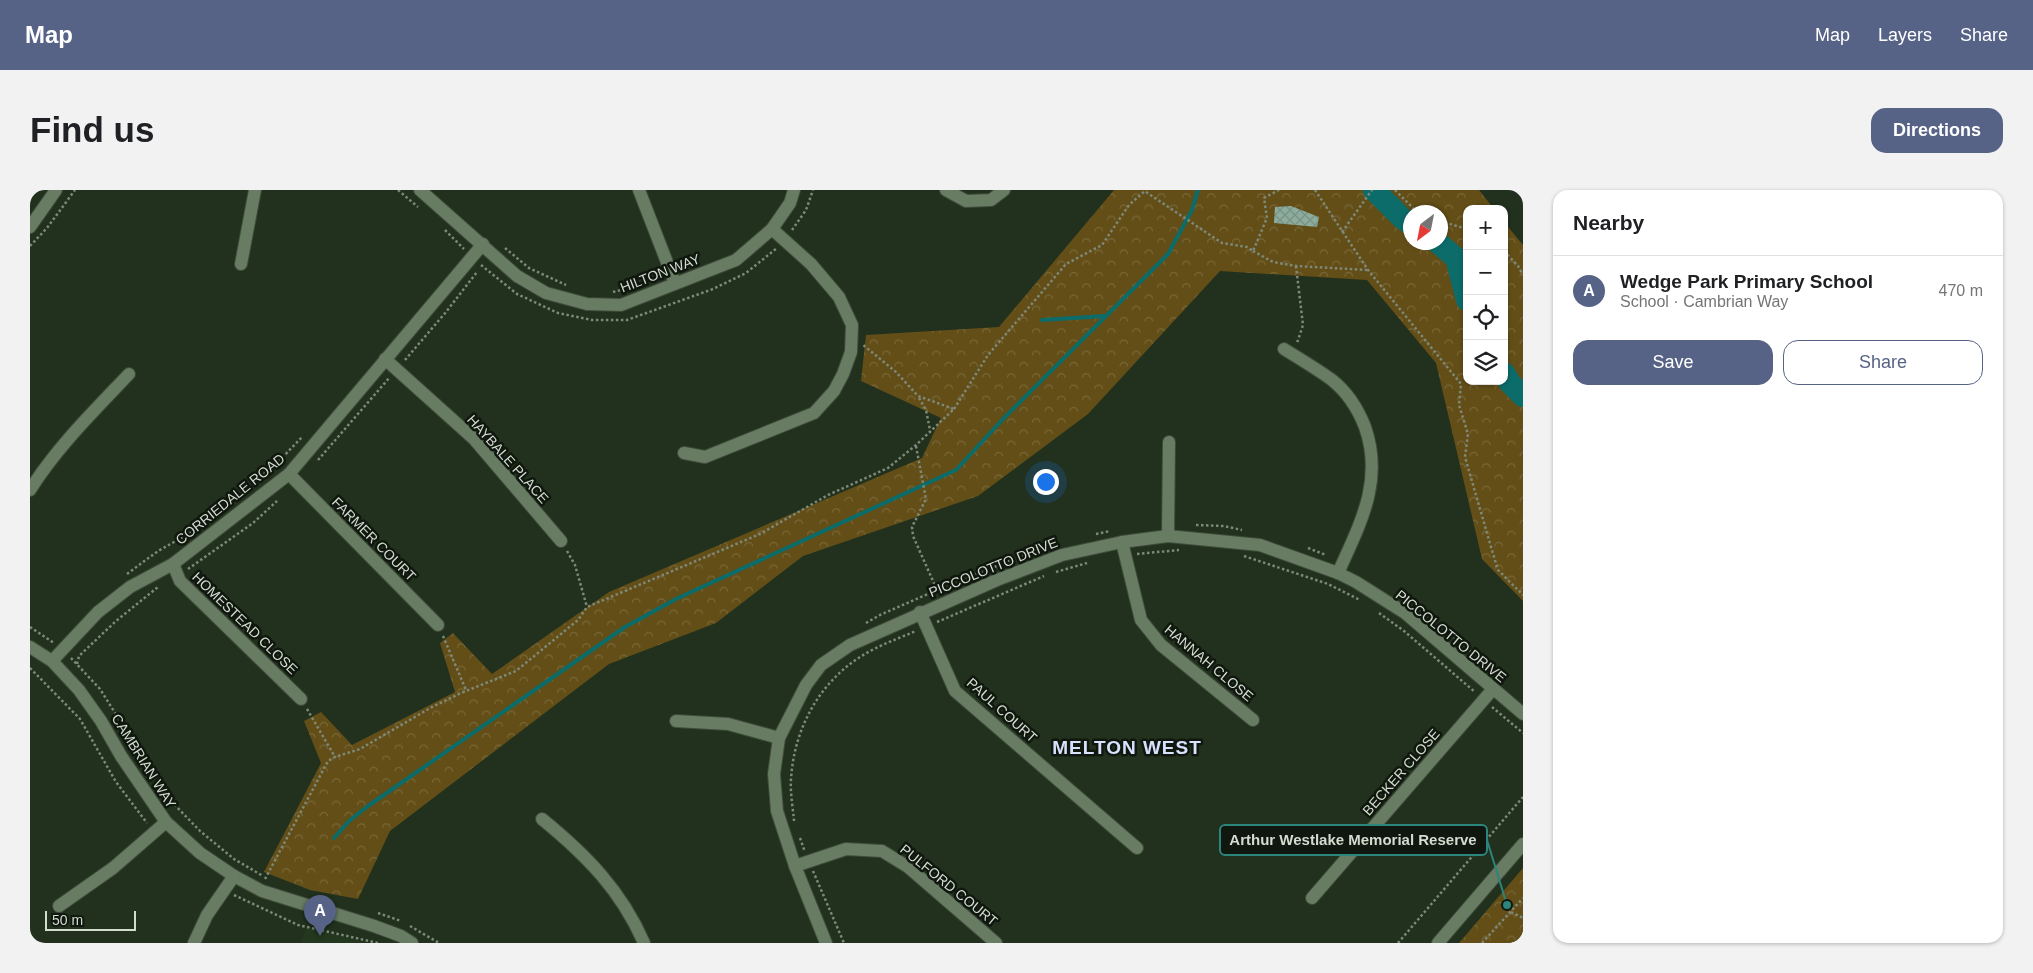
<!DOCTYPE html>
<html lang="en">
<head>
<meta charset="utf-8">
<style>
	:root { --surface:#fff; --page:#f2f2f2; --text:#202124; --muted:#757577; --line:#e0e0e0; --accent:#576386 }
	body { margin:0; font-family:Arial,sans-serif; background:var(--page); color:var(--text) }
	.controls { position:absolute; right:15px; top:15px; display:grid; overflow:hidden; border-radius:10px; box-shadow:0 1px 4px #0004 }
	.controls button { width:45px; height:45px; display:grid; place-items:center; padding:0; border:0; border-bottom:1px solid var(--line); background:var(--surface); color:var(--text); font:25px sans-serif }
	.compass { position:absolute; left:1373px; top:15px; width:45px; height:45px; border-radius:50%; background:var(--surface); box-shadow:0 1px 4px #0004; rotate:212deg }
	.scale { position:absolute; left:15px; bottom:12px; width:91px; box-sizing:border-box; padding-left:5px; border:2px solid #d2dccf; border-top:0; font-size:14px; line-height:18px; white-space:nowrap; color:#d2dccf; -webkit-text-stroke:4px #10170e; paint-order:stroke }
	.you { position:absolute; left:1015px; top:291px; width:18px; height:18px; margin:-12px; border:4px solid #fff; border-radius:50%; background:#1a73e8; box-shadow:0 0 0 8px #1a73e833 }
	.badge { display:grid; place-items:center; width:32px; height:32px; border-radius:50%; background:var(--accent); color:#fff; font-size:16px; font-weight:700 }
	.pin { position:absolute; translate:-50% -41px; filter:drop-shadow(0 1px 2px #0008) }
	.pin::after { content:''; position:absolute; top:26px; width:18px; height:15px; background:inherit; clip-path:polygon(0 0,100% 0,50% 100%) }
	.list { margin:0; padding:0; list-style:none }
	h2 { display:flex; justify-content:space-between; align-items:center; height:65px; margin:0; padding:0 20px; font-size:21px }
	h2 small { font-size:16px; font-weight:400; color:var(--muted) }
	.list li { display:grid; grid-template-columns:32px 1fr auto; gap:15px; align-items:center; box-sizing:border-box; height:70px; padding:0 20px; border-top:1px solid var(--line) }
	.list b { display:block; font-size:19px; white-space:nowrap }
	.list p { margin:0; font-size:16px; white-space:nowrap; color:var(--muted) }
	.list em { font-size:16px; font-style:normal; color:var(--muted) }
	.actions { display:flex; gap:10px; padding:15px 20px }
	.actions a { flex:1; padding:11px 0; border:1px solid var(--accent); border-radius:15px; text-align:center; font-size:18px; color:var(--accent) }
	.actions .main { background:var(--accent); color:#fff }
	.icon { flex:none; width:28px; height:28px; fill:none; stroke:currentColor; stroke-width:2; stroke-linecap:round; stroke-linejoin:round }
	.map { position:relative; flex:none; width:1493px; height:753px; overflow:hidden; border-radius:15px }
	header { display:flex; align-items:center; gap:30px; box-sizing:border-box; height:70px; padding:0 25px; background:var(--accent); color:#fff }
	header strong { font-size:24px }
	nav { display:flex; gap:28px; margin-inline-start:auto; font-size:18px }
	.intro { display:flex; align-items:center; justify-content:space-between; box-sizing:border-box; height:120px; padding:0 30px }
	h1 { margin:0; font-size:35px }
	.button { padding:12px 22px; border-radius:15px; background:var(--accent); color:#fff; font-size:18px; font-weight:700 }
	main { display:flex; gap:30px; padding:0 30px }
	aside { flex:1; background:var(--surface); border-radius:15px; box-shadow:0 1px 4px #0004 }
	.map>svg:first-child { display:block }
</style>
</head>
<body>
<header>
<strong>Map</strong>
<nav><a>Map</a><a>Layers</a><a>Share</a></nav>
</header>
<div class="intro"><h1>Find us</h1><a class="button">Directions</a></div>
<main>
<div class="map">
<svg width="1493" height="753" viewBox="0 0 1493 753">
	<defs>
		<pattern id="forest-crowns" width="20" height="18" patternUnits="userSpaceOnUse" patternTransform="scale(1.25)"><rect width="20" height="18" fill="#634e17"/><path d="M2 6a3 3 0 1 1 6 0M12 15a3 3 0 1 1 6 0" fill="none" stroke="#786738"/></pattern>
		<pattern id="building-cross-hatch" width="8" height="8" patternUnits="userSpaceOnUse" patternTransform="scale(1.25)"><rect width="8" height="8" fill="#8cac9d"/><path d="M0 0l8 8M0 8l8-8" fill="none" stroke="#799285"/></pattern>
	</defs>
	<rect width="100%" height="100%" fill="#21311d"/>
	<path fill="#23381e" d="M276,738l62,15h-67z"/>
	<g fill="url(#forest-crowns)" fill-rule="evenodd">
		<path d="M1084,0h365l15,19h-27v172h37v-159l19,23v356l-41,-42 -46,-196 -69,-83 -147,-9 -132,143 -110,82 -175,60 -87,67 -107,41 -219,167 -32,68 -48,-9 -46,-18 57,-109 -17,-42 17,-9 31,33 103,-53 -15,-49 13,-10 39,41 117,-82 313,-134 19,-40 -80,-37 5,-46 133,-8zM1380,22h30v30h-30z"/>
		<path d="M1493,678v75h-64z"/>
	</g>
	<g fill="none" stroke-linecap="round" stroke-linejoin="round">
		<g stroke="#0c6c6a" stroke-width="4">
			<path d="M1012,130l63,-4"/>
			<path d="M304,648l15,-17 19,-15 257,-179 51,-28 280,-129 47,-51 165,-165 24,-44 6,-20"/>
		</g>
		<g stroke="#0c6c6a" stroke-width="22">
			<path d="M1344,0l28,28 8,6"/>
			<path d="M1407,52l19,16 11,42"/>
			<path d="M1474,183l6,10 13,13"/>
		</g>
	</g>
	<path fill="url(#building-cross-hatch)" d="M1261,16l28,11 -2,10 -43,-4 1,-16z"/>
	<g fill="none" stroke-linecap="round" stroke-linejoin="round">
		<defs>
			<g id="minor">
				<path d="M390,0l97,86 29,17 41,11 34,1 115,-45 36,-31 18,-26 4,-13"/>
				<path d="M609,0l36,93"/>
				<path d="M916,0l20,11 25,-1 13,-10"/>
				<path d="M0,37l26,-37"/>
				<path d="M211,74l14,-74"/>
				<path d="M1254,159c16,10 33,20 48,31 15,12 26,29 33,47 19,54 -5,97 -27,146"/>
				<path d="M355,169l89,80 87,102"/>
				<path d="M654,263l21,4 109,-44 20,-22 9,-17 8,-22 1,-27 -13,-28 -28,-33 -39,-35"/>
				<path d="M259,284l149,151"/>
				<path d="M0,300c27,-43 64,-79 99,-116"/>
				<path d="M1138,346l1,-94"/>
				<path d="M1092,352l19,78 20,25 92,75"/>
				<path d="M143,374l7,17 121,118"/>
				<path d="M890,422l35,79 182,157"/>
				<path d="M0,457l22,14 27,29 22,31 20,35 45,66 34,31 34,23 28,15 112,35 27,10 11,7"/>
				<path d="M22,471l46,-49 32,-25 43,-23 116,-90 194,-230"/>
				<path d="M646,531l52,3 51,14"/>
				<path d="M512,629c44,36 79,71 102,124"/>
				<path d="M765,676l51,-17 36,2 26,16 88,76"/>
				<path d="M1282,708l181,-209"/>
				<path d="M29,716l54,-38 53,-46"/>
				<path d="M164,753l13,-28 27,-39"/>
				<path d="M796,753l-31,-77 -18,-55 -3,-37 5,-36 27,-53 15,-20 29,-20 147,-65 65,-25 60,-13 46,-6 92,9 78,28 18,9 49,31 118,101"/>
			</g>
			<path id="tertiary" d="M1408,753l85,-99"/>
		</defs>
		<use href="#minor" stroke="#3e4c3a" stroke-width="14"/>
		<use href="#tertiary" stroke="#3e4c3a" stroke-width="14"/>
		<g stroke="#7d8979" stroke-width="2.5" stroke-dasharray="2.5 2.5" stroke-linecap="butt">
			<path d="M368,0l20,17"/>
			<path d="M1285,0l53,80 93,114 -2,21 9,29 -3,23 26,90 7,23 25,25"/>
			<path d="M1365,0l22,22"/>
			<path d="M1116,2l76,51 25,4 6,4 14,-33 -3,-20 15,-8"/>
			<path d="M1410,31l27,8"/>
			<path d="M415,40l19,19"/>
			<path d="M762,40l14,-20 7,-20"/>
			<path d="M1312,42l30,-42"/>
			<path d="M0,56l17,-18 28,-38"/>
			<path d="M475,58l24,20 37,17"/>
			<path d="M1223,61l20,11 23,4 72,4"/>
			<path d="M1474,61l14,15 5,9"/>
			<path d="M451,75l36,29 41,19 34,7h35l86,-31 33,-16 31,-25"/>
			<path d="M1266,76l7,59 -6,18"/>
			<path d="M583,102l12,-3"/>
			<path d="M375,170l41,-48 31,-40"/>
			<path d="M889,208l7,12 4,20"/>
			<path d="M924,219l34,-54 78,-91 36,-19 27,-40 17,-15"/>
			<path d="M886,256l10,53 -14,28 1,9 24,54"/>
			<path d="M288,270l72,-83"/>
			<path d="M211,304l38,-33 24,-25"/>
			<path d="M1166,335l28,1 18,4"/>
			<path d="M1066,344l14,-3"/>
			<path d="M1278,358l18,7"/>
			<path d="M537,361l8,14 12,42"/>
			<path d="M1107,364l42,-4"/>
			<path d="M1214,366l84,28 32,16"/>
			<path d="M158,379l65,-46 24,-22"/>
			<path d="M1026,382l31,-9"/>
			<path d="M97,384l31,-23 34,-19"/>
			<path d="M1349,423l25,18 71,61"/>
			<path d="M907,432l107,-46"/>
			<path d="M836,433l14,-8 57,-25 87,-35"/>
			<path d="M0,437l24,16"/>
			<path d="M413,446l23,54"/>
			<path d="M1424,447l41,36"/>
			<path d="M41,468l29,31 70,111 30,31 34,28 29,17"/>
			<path d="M47,474l2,-8 37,-35 42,-34"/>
			<path d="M0,478l50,51 36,63 31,41"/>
			<path d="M1462,517l31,26"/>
			<path d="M277,519l28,48"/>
			<path d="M764,631c-1,-13 -4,-28 -3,-42 3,-49 27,-95 69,-122 17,-11 37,-18 56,-26"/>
			<path d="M770,648l5,14"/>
			<path d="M783,681l31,72"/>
			<path d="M235,689l63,-118 7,-4 25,-8 72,-42 29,-14 55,-22 62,-51 9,-13 173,-73 68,-39 60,-27 28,-23 38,-36 -36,-13 -22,-24 -34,-28"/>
			<path d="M204,705l64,30 80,18"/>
			<path d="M1481,722l12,6"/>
			<path d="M348,723l23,8"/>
			<path d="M380,736l29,17"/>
			<path d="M1368,753l125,-146"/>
			<path d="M1452,753l41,-45"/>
			<path d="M1492,753l1,-1"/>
		</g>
		<use href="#minor" stroke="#687b63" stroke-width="12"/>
		<use href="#tertiary" stroke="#687b63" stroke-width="12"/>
	</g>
	<g text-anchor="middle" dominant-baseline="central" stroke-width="5" stroke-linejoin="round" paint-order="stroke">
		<g font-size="14" fill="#d2dccf" stroke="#10170e">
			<text transform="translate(630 83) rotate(-21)">HILTON WAY</text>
			<text transform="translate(478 269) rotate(48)">HAYBALE PLACE</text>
			<text transform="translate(200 309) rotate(-39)">CORRIEDALE ROAD</text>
			<text transform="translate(344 349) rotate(45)">FARMER COURT</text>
			<text transform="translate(963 377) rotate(-22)">PICCOLOTTO DRIVE</text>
			<text transform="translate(215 433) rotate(44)">HOMESTEAD CLOSE</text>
			<text transform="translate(1421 446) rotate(39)">PICCOLOTTO DRIVE</text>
			<text transform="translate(1179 473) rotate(40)">HANNAH CLOSE</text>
			<text transform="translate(972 520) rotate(42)">PAUL COURT</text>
			<text transform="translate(114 571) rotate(58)">CAMBRIAN WAY</text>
			<text transform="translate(1371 582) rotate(-49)">BECKER CLOSE</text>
			<text transform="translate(919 695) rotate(39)">PULFORD COURT</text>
		</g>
		<g font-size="19" font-weight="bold" letter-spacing="1" fill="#d7e2fe" stroke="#10170e">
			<text x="1097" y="557">MELTON WEST</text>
		</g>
	</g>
	<path fill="none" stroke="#2c857d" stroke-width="2" d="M1477 715L1457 650"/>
	<circle fill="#2c857d" stroke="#10170e" stroke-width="2" cx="1477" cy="715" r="5"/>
	<rect fill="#10170e" stroke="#2c857d" stroke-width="2" x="1190" y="635" width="267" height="30" rx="5"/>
	<g font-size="15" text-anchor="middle" font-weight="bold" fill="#d2dccf">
		<text x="1323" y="655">Arthur Westlake Memorial Reserve</text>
	</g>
</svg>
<div class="controls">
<button>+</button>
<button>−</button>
<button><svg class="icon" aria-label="locate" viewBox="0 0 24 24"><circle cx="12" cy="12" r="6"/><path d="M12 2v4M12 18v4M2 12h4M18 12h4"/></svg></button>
<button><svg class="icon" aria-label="layers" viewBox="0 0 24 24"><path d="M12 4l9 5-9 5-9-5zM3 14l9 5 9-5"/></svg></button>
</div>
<svg class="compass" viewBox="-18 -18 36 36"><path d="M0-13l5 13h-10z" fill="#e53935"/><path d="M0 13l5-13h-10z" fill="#757577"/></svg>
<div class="scale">50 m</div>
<div class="you"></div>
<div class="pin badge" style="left:290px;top:746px">A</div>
</div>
<aside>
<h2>Nearby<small></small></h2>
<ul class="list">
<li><span class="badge">A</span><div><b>Wedge Park Primary School</b><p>School · Cambrian Way</p></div><em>470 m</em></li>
</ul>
<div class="actions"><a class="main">Save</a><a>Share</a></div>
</aside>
</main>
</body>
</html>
